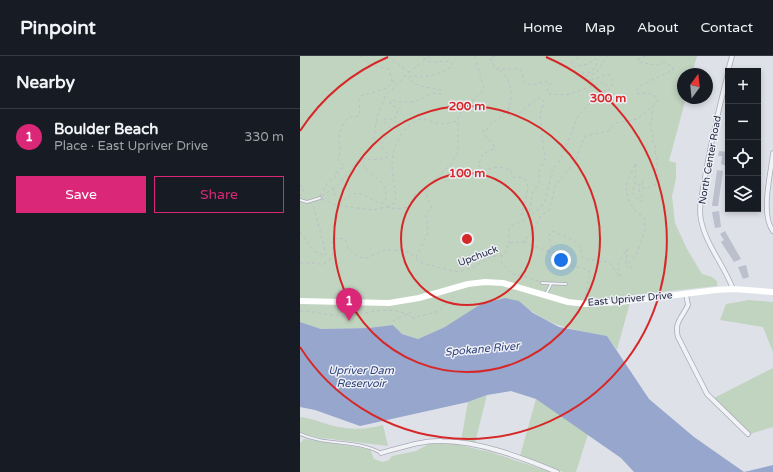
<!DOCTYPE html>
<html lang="en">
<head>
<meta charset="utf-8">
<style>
	:root { --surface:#171b24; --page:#242831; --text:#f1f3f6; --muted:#9ea1a6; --line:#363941; --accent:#db2777 }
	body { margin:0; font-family:"Varela Round",sans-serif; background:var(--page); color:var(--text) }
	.controls { position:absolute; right:12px; top:12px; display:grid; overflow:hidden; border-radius:0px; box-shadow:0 2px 6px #0003 }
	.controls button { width:36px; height:36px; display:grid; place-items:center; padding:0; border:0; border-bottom:1px solid var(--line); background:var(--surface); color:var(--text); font:20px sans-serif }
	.compass { position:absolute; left:377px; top:12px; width:36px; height:36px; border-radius:50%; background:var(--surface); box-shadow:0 2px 6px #0003; rotate:15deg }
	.you { position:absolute; left:261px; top:204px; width:14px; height:14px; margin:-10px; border:3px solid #fff; border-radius:50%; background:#1a73e8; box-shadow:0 0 0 6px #1a73e833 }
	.badge { display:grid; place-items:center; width:26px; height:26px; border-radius:50%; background:var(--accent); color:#fff; font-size:13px; font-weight:700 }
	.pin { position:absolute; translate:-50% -33px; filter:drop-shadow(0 1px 2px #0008) }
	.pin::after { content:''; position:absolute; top:21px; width:14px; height:12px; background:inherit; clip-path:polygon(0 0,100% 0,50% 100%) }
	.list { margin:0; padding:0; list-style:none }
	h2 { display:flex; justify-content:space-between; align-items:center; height:52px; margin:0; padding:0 16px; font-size:17px }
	h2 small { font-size:13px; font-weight:400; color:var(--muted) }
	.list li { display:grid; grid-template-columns:26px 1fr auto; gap:12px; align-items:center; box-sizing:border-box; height:56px; padding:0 16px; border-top:1px solid var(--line) }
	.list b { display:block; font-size:15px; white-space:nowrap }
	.list p { margin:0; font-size:13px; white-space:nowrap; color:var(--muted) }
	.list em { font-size:13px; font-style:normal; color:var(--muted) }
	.actions { display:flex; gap:8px; padding:12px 16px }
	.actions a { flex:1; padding:9px 0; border:1px solid var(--accent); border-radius:0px; text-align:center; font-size:14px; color:var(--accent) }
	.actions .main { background:var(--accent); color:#fff }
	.icon { flex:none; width:22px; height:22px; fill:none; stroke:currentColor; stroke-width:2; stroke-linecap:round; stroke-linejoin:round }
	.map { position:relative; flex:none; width:473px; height:416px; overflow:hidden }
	header { display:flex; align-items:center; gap:24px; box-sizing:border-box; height:56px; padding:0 20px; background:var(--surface); border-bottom:1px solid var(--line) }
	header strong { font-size:19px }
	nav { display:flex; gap:22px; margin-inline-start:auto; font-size:14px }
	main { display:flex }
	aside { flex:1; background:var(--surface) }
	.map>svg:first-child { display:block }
</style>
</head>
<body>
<header>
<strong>Pinpoint</strong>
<nav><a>Home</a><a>Map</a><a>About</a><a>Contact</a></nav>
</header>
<main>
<aside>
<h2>Nearby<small></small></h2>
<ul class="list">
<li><span class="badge">1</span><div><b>Boulder Beach</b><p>Place · East Upriver Drive</p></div><em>330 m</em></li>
</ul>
<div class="actions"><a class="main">Save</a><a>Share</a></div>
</aside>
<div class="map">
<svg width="473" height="416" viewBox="0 0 473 416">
	<rect width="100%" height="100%" fill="#dfe1e9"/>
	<g fill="#c0d4bf">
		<path d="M0,0h397l-5,18h-9v24h3l-17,63 7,2v16l-4,17 3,27 12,26 15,25 10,3 5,4v5l-85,9 -15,55 -10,-14c-36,-7 -59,-9 -88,-35l-74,26 -27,12 -16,-5 -9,-9 -25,3 -47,1 -21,-7z"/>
		<path d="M449,244l24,2v50l-10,-25 -43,-7 6,-16z"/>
		<path d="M473,312v59l-23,7 -36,-36z"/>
		<path d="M187,339l-12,48 -14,-2 7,-39z"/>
		<path d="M236,343l52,35 -12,38h-13l-43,-16z"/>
		<path d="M0,361c11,1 20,5 30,8 19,5 35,5 53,0l5,21 -82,-10 -6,-3z"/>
		<path d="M4,383l66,10 4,10 9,3 6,-2 3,-4 24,-5 13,-7h26l35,8 61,20h-251v-29z"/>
	</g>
	<path fill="#97a6cc" d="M205,242l14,3 14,12 26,14 48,9 42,63 45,38 50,35 29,-7v7h-139l-13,-14 -85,-59 -25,-8 -24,4 -19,7 -108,24 -45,-16 -15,-3v-85l21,7 47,-1 25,-3 9,9 16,5 27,-12 36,-23z"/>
	<g fill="#bcbfcc">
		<path d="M419,95l9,1 -1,14 -6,-2 1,-8h-4z"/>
		<path d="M417,114l6,1 -5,35h-6z"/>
		<path d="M419,155l2,16 -6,1 -3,-16z"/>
		<path d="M425,175l16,28 -7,3 -13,-20 3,-2 -4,-6z"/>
		<path d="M446,209l3,12 -6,2 -5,-12z"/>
	</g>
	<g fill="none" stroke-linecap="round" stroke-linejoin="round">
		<defs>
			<g id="lane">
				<path d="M0,144l7,2 13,-4"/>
				<path d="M242,227l24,1"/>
				<path d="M246,238l5,-10"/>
				<path d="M0,378c26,12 56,5 81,19"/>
			</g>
			<g id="street">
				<path d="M428,15l4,-15"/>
				<path d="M428,17c-9,35 -17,69 -23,104 -2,14 -7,29 -4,43 5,25 23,45 32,69"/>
				<path d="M473,97c-2,20 -13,61 0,78"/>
				<path d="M386,238l2,11c-6,13 -14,17 -10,32l29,57 41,40"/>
				<path d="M81,397c19,-5 41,-13 61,-12 37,0 81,17 115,31"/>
			</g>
		</defs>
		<use href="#lane" stroke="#a8aab7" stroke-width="3.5"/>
		<use href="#street" stroke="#a8aab7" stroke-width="5.5"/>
		<g stroke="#bdbfc8" stroke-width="1" stroke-dasharray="3 3" stroke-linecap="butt">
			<path d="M60,0l12,9 17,4 2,8"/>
			<path d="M88,0l21,16"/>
			<path d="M195,0l-5,2 6,11h23l3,2c3,9 -4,9 9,14 7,0 11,-6 20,-2l-4,8 2,3 17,1 38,-13 3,4 -2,5 -7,5"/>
			<path d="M200,14c13,12 13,27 8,43l2,3h6l21,-18h4l3,3 -4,15 5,43 -6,12v12l-7,11 -2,16 -6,10"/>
			<path d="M92,24l4,5"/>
			<path d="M290,24h-6l-1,-3 13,-4 11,-17"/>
			<path d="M209,51l-9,11 -10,6 -2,5 -5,1c1,8 10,11 12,18l-12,6 -5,11 6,5 14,-3 13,3 2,7c3,1 7,0 10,1 10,5 1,27 -2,35l3,4"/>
			<path d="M0,129l4,3 -4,9"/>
			<path d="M33,132l3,8 7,5 9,-7 8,-1 18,10h6c10,-23 -20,-27 -24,-45l12,2 15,-2v-5l-6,-6v-2l9,-15 -1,-4 -6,-5 4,-3 6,2 2,-1 1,-6 5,-4 -10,-4 -1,-4 2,-1c15,4 27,2 39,-7l10,1v-4c-11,-3 -24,-2 -32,-11l1,-3c5,-1 9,1 13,1 9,-2 26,-5 30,-13l-4,-3 -19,1 -9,-6"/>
			<path d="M20,140l9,-15 6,-3v-5l4,-1 5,-6 -6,-7c4,-7 0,-15 1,-22 1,-6 6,-16 9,-20l11,-1 1,-3 -1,-13 2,-4 26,-8 4,-4 1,-6"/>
			<path d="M22,140l18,-13 20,-25 10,-9 3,-5 4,-27 8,-20 24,-25 21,-16"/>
			<path d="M22,143l13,6 37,5 15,-3 10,2 13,-2 4,-12 13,-8 24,-23 7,-12v-35l4,-7 22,-20 -9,-34"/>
			<path d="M87,151l8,-4c2,-13 -3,-25 -3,-37 0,-18 9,-39 26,-46 7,-3 12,2 18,3 6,2 14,0 21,-2"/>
			<path d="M0,176l14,19 11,5 1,-3 -13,-49"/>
			<path d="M224,186l22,9 5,-3 -2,-13 3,-4 21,9 8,7 1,10 3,2 24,3 11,15 -2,-14 9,-14 -1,16 3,4 3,-1 -3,-6c2,-2 6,-4 7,-7 4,-10 12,-27 8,-38 -12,-6 -20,-21 -17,-34 2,-6 7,-14 9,-20l-1,22 -3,7 9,10 2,-3 -5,-11 2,-6 4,-2 -3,7 4,2 11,-5 4,-5 -4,-11 2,-6 -3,-10 1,-4 -4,-8 1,-5 -3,-10 2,-3v-15"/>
			<path d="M209,187v-14l4,-5 10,-3 17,-13 5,-7 7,-30 8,-11 18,-44 18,-19 11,-5 5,-7 1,-5 -5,-6c-9,2 -19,11 -27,4l1,-5 10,-1 6,-10 -2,-3 -8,5 -15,3 -1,-5 8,-6"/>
			<path d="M247,195l19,5 6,10 11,2 7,4 -5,27"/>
			<path d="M202,199l-1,7 11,12 15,3 13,5"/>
			<path d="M116,201l12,-24 -2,-19 6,-6 -5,-11v-9"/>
			<path d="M0,207h16l6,2c10,-5 13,-12 10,-23l3,-4 10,1 3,9 10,9 9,1 17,-8 21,1 5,2 12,10 36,9 14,-4 18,-11 12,-2 4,-3 3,-9 14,-1 13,-15 3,-9 10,-8 7,-26 19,-22 10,-26 23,-5 8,-8 22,-4 20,-18 -1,-4 -9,-4 -10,1 -2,-3 4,-5 33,-16v-3l-10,-5 -6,3 -19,-3 1,-4 8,-2"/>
			<path d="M0,255c14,0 27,4 40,5 25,1 48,-15 73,2l27,-7 4,-6 8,-4 2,-7"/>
			<path d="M93,265l18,-9"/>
		</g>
		<use href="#lane" stroke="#f2f3f7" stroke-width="2"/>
		<use href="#street" stroke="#f2f3f7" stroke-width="4"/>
		<path stroke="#fff" stroke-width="6" d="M0,245l89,2 30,-5 49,-14 17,-2 18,1 65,19 18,2 34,-2 96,-12 17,-1 40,3"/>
	</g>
	<g fill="none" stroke="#d62828" stroke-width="2">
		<circle cx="167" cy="183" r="66"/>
		<circle cx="167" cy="183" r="133"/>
		<path d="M0 75A199 199 0 0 1 88 1M246 1A199 199 0 1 1 0 291"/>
	</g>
	<g text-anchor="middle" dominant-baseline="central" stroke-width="3" stroke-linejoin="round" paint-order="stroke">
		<g font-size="10" fill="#272b41" stroke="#eef0f7">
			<text transform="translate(410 104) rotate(-80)">North Center Road</text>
			<text transform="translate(178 200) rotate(-21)">Upchuck</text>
			<text transform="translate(330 243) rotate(-5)">East Upriver Drive</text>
		</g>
		<g font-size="11" font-style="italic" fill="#2e4078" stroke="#eef0f7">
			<text transform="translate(182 293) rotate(-5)">Spokane River</text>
			<text x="61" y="314">Upriver Dam<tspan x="61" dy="13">Reservoir</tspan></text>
		</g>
	</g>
	<circle cx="167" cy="183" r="6" fill="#d62828" stroke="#eef0f7" stroke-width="2"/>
	<g font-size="12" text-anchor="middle" font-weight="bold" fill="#d62828" stroke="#eef0f7" stroke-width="3" stroke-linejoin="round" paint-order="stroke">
		<text x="308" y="46">300 m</text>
		<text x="167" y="54">200 m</text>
		<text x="167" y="121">100 m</text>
	</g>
</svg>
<div class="controls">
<button>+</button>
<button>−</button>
<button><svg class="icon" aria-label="locate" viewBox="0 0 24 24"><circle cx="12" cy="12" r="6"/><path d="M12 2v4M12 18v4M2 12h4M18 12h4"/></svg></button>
<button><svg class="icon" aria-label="layers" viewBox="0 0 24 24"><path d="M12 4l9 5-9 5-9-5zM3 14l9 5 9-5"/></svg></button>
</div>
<svg class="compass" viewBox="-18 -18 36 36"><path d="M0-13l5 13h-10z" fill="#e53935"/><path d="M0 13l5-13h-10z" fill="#9ea1a6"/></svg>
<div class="you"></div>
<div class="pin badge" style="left:49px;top:265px">1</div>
</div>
</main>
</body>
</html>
